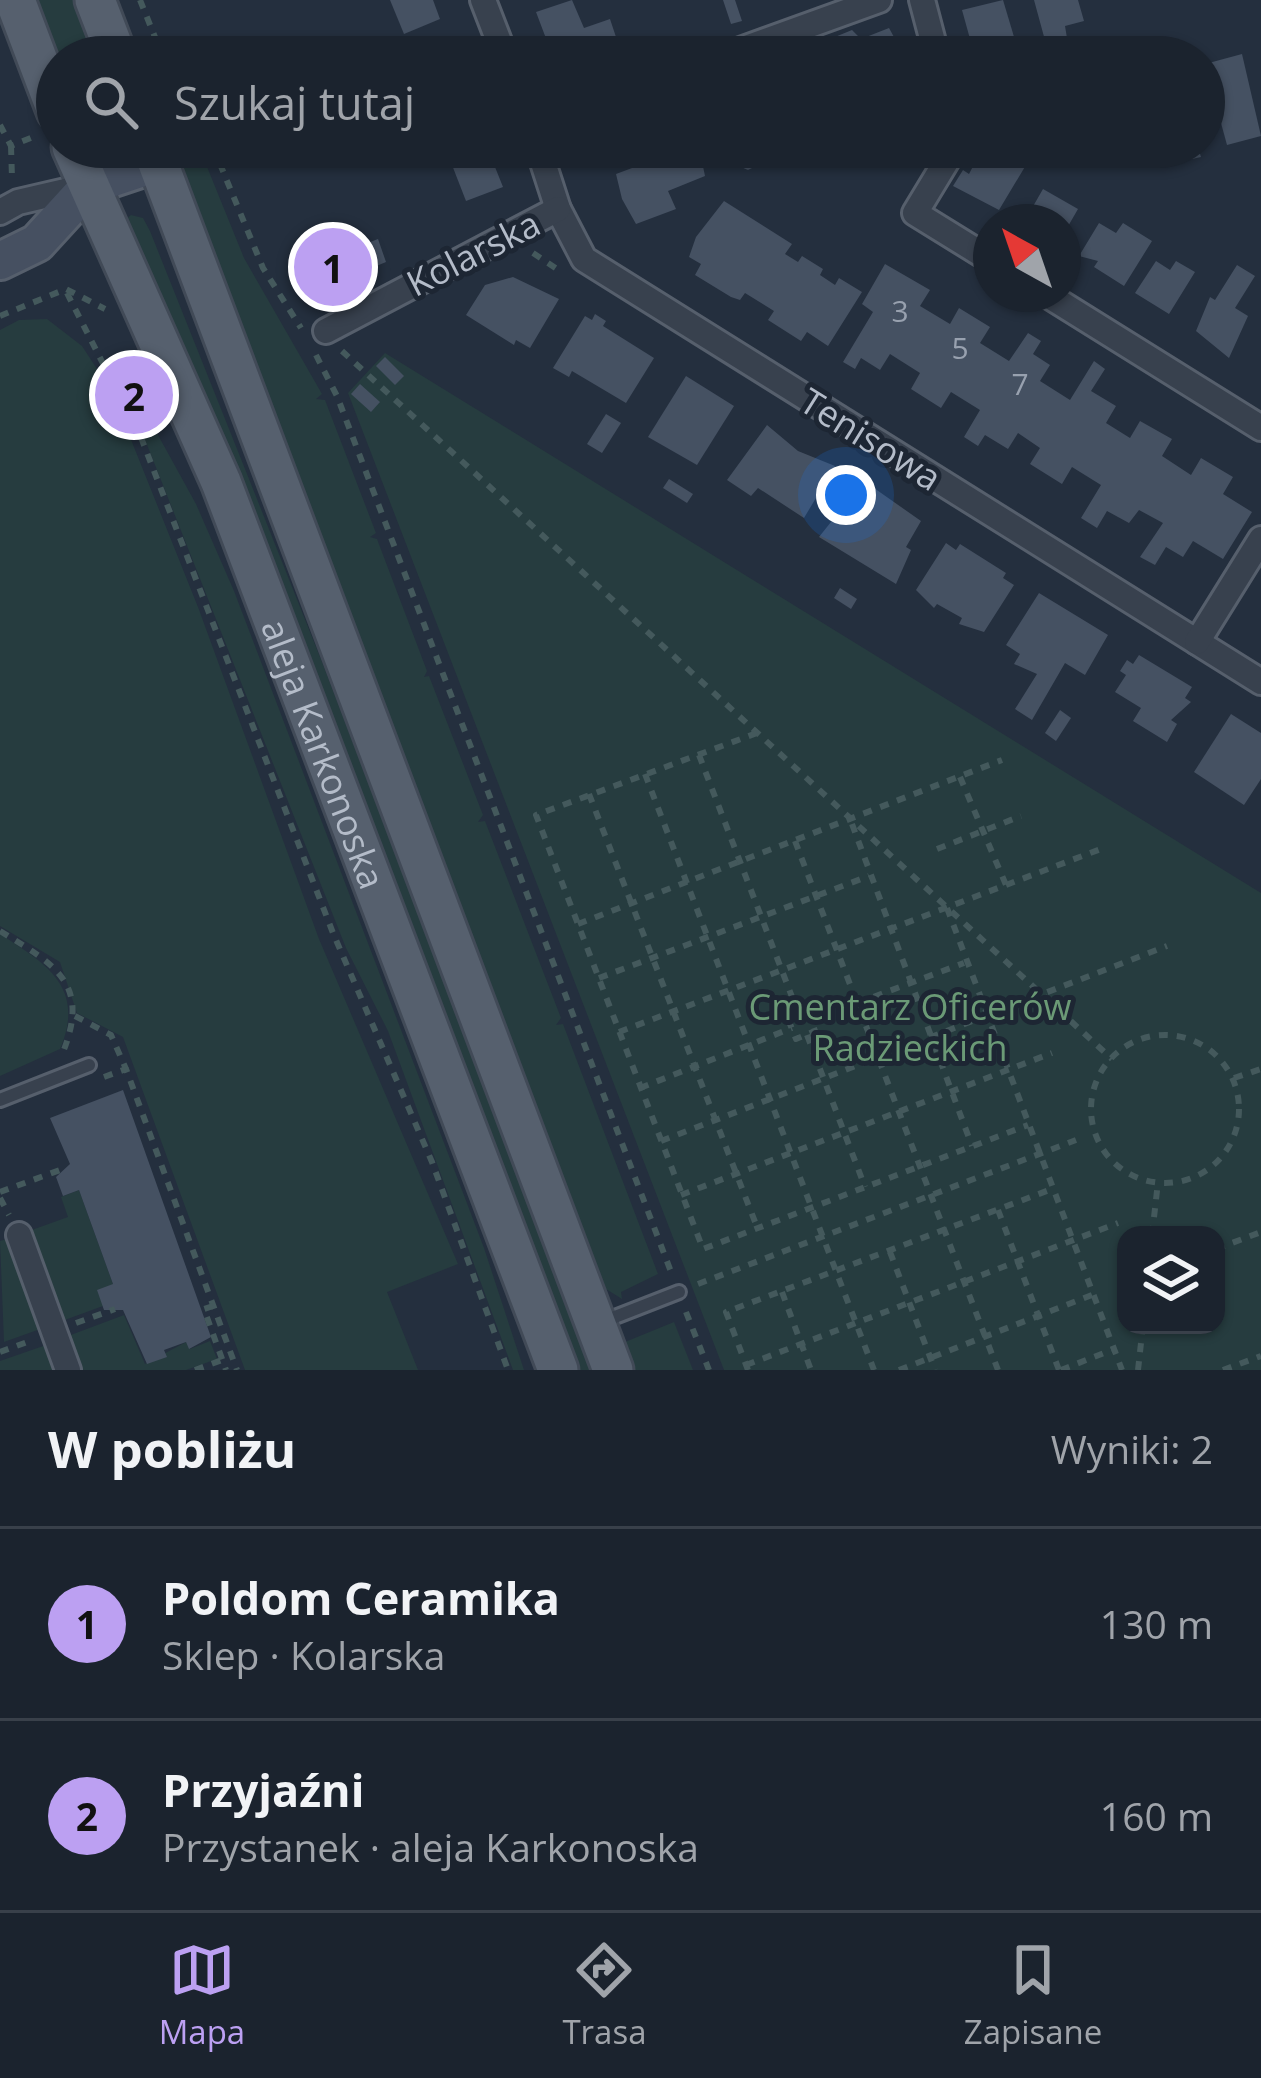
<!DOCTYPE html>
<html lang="pl">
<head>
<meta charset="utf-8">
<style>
	:root { --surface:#1b232e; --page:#282f3a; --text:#f1f3f6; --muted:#a0a4aa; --line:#39404a; --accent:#bca0f2 }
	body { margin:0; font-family:"Open Sans",sans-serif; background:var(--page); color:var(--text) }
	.controls { position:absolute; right:36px; bottom:36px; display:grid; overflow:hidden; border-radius:24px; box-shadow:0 3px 9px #0004 }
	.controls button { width:108px; height:108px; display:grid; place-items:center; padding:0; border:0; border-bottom:3px solid var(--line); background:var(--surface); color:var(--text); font:60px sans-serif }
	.compass { position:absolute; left:973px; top:204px; width:108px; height:108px; border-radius:50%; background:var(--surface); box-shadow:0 3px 9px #0004; rotate:320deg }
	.you { position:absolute; left:846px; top:495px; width:42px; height:42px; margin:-30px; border:9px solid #fff; border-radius:50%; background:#1a73e8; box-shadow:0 0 0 18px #1a73e833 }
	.badge { display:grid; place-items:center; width:78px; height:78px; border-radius:50%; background:var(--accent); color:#111; font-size:39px; font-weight:700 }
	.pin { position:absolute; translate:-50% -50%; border:6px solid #fff; box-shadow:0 3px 12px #0006 }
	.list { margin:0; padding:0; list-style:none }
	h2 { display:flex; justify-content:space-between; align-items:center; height:156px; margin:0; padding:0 48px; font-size:51px }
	h2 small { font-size:39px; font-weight:400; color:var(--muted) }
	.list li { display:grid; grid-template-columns:78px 1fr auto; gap:36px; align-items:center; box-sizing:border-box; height:192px; padding:0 48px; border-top:3px solid var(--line) }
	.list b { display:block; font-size:45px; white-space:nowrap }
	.list p { margin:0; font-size:39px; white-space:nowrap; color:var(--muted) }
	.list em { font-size:39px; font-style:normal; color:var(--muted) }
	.icon { flex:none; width:66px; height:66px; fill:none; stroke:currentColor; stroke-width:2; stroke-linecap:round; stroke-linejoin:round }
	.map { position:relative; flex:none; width:1261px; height:1370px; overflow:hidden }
	.search { position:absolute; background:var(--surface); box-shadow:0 3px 9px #0004; left:36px; right:36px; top:36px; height:132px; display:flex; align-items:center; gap:30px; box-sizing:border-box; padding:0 42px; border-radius:66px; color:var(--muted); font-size:45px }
	.sheet { height:540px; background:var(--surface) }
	nav { display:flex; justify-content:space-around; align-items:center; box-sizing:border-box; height:168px; border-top:3px solid var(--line); background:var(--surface); font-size:33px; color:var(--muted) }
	nav a { display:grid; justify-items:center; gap:6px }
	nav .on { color:var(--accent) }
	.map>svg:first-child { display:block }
</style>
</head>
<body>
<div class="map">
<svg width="1261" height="1370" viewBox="0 0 1261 1370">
	<rect width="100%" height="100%" fill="#242f3e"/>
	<g fill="#263c3f" fill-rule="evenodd">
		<path d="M34,0h41l21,57h-39z"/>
		<path d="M174,147h25l45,111 78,136 -6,5 9,1 51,133 -6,4 7,2 50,132 -3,6 5,-1 54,139 -5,7 7,-1 76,197 -5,7 7,-1 95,250 -37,18 1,7 -16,-10 -419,-1097 4,-1z"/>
		<path d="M131,215l12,3 7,13 174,436 268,703h-14l-302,-794 -151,-356z"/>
		<path d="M47,319l35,27 30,46 86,215 121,332 139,325 -71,28 31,78h-173l-122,-333 -46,-24 -17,-51 -60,-36v-596l19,-10z"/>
		<path d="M385,353l876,540v477h-537l-376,-977zM1126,1235h90v90h-90z"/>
		<path d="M131,386l65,118 38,87 250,657 40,122h-11l-125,-339 -42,-83 -221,-559z"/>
		<path d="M0,934c47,30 86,54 60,115l-60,27z"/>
		<path d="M79,1190l34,94 -10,22 -41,15 -33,-90 39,-14 -7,-20z"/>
		<path d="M11,1238l32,90 -39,14 -4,-101z"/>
		<path d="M124,1315l21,49 41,-22 4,7 20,-8 7,18 -31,11h-106l-12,-34z"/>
		<path d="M674,1322l19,48h-58l-10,-28z"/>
		<path d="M49,1344l9,26h-58v-9z"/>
	</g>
	<g fill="#455162">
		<path d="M390,0h43l7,19 -36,15z"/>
		<path d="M572,0l12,28 26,-9 8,24 -25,9 2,5h-42l-17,-45z"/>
		<path d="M723,0h12l7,21 -11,3z"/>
		<path d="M1003,0l17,57h-45l-13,-47z"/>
		<path d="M1034,0h44l6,21 -19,5 2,12 -21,6z"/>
		<path d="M889,28l16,29h-91l14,-6 2,-12 22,-9 9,9z"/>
		<path d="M1242,54l19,82 -34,9 -22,-81z"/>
		<path d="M445,147h42l16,40 -37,14z"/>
		<path d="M649,147h50l6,29 -37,15 8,18 -40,15 -14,-25 -6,-25 24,-9 -4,-11z"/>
		<path d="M734,147h60l-46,23 -7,-3z"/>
		<path d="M983,147h12l31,18 -27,45 -46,-24 10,-16 6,4z"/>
		<path d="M1169,147h29l3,10 -27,6z"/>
		<path d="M1043,189l35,20 -15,26v-13h-39z"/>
		<path d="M724,201l68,43 -7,10 13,8 4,-6 21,13 -3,6 15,10 4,-7 23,14 -34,54 -21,-14 -6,9 -33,-21 6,-9 -29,-18 -5,7 -9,-3 -36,-22 6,-11 -12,-7 7,-20z"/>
		<path d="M1099,223l17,10 7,-10 29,18 -28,45 -30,-19 4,-6 -19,-5z"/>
		<path d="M378,239l8,23 -57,24 -26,-18z"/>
		<path d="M1156,261l14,9 6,-9 19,11 -26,42 -34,-21z"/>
		<path d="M885,264l45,26 -10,16 30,18 9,-16 31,19 -10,16 29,18 19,-28 13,8 -8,13 17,11 -10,16 30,19 24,-39 11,8 -14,22 25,15 -10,17 24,15 10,-17 32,18 -10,17 29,19 10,-17 32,19 -10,17 29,18 -29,47 -30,-18 -10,16 -17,-10 -11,18 -15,-8 23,-34 -24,-13 -10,13 -22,-12 -10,17 -16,-10 20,-33 -29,-18 -10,17 -32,-20 10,-16 -22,-15 -10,16 -23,-14 -7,11 -14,-9 16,-27 -29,-18 -10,16 -30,-19 9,-16 -30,-19 -10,16 -19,-12 -6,11 -12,-7 30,-50 -11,-8z"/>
		<path d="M1237,265l18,11 -20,32 13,8 -19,42 -33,-27 14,-34 5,3z"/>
		<path d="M513,277l46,22 -29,49 -14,-8 -2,5 -48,-30 19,-30z"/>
		<path d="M595,314l11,7 -3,5 51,32 -28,45 -54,-32 -3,6 -16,-9 32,-52 7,4z"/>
		<path d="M385,357l19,19 -9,9 -19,-19z"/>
		<path d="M686,376l48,30 -37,59 -49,-28z"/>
		<path d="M360,384l20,18 -9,10 -20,-18z"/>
		<path d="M606,414l15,9 -19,30 -15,-9z"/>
		<path d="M767,425l31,26 37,15 -31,52 -46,-30 -7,8 -24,-16z"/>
		<path d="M669,479l24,15 -6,9 -24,-15z"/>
		<path d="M864,481l57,40 -15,26 5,3 -15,34 -77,-47 24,-30 4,2z"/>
		<path d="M946,543l10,7 4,-6 46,29 -3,5 11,7 -30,47 -25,-8 3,-6 -25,-14 -3,4 -18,-18z"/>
		<path d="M840,588l17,11 -6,10 -17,-11z"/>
		<path d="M1039,593l69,42 -23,40 -20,-12 -33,57 -17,-11 22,-35 -23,-10 6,-10 -14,-9z"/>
		<path d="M1139,655l53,32 -7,11 6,4 -20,18 6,4 -10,18 -34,-21 8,-13 -26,-16 11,-17 -6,-4 7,-11 6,4z"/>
		<path d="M1060,710l11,8 -15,23 -11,-8z"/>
		<path d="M1231,714l30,19v46l-17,26 -50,-33z"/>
		<path d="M123,1090l88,247 -22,12 -3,-7 -22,8 3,7 -20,7 -24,-54h-19l-7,-20 16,-6 -34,-94 -16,6 -7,-19 14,-13 -20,-46z"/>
	</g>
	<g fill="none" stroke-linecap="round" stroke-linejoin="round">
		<defs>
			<g id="lane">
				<path d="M0,1100l89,-35"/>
				<path d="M602,1322l77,-30"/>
			</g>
			<g id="street">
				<path d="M483,0l22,57"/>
				<path d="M922,0l15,57"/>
				<path d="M721,57l158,-57"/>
				<path d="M538,147l20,62 26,50 677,423"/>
				<path d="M955,147l-40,66 76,47"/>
				<path d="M0,212l18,-10 69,-16"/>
				<path d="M1046,294l215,134"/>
				<path d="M326,331l232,-122"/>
				<path d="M1197,642l64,-103"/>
				<path d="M19,1235l49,135"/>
			</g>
			<path id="secondary" d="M0,261l37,-18 52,-57 69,-23"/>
			<g id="primary">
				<path d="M15,0l42,111"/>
				<path d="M95,0l22,57"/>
				<path id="s1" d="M72,147l149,335 337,888"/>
				<path d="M152,147l461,1223"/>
			</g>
		</defs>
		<use href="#lane" stroke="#565f6c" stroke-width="18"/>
		<use href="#street" stroke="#565f6c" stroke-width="30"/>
		<use href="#secondary" stroke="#565f6c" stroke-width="42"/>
		<use href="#primary" stroke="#414a57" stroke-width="45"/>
		<g stroke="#44595c" stroke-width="6" stroke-dasharray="9 9" stroke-linecap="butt">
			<path d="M140,0l23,57"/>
			<path d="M0,125l11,21 22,-9"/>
			<path d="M11,146l1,32"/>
			<path d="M213,147l50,121 38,60"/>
			<path d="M533,253l24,16"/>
			<path d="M67,293l75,147 191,493 99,229 76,208"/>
			<path d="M0,316l66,-27 39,20"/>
			<path d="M342,351l770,708"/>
			<path d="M316,355l21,41 336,881"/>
			<path d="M131,371l12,26"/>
			<path d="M757,733l-221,82 167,434 325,-124"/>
			<path d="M699,755l100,260"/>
			<path d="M645,774l229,596"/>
			<path d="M960,777l46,108"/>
			<path d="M589,794l168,433"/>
			<path d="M852,824l120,322"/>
			<path d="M795,841l203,529"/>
			<path d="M937,849l84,-33"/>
			<path d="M947,908l175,462"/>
			<path d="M578,924l424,-164"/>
			<path d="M0,931c57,35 92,53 61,126"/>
			<path d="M599,978l270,-102"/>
			<path d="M857,1003l107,-40"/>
			<path d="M808,1011l7,20 -19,8 -8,-20z"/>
			<path d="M75,1016l36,19 15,34"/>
			<path d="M619,1032l487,-185"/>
			<path d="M807,1035l58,152"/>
			<circle cx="1165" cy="1109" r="74"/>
			<path d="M104,1077l22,-8 111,301"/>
			<path d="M1234,1078l27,-9"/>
			<path d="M640,1088l152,-60"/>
			<path d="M661,1141l506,-195"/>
			<path d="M0,1192l60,-22 1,4"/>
			<path d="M681,1195l371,-142"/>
			<path d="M0,1198l9,17"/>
			<path d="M998,1210l61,160"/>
			<path d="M1152,1235l6,-53"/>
			<path d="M1216,1249l45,-17"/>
			<path d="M890,1252l45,118"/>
			<path d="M698,1284l378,-144"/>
			<path d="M782,1292l29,78"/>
			<path d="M213,1306l-9,3 22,61"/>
			<path d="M686,1312l23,58"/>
			<path d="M76,1323l39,-14"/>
			<path d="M0,1352l30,-11"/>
			<path d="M746,1365l372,-142"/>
			<path d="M195,1370l27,-10"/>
			<path d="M748,1370l-22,-58 326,-123"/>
			<path d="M899,1370l193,-75"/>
			<path d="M1061,1370l53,-21"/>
			<path d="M1138,1370l5,-45"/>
			<path d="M1223,1370l38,-14"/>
		</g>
		<use href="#lane" stroke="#38414e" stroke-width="12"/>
		<use href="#street" stroke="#38414e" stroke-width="24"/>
		<use href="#secondary" stroke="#465061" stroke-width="36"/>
		<use href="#primary" stroke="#56606e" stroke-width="39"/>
	</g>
	<g text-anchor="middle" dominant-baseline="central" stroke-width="10" stroke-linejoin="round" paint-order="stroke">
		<g font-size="30" fill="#98a1af">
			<text x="900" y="310">3</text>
			<text x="960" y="347">5</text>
			<text x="1020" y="383">7</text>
		</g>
		<g font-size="36" fill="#b4bcc9" stroke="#1d2633">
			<text transform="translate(473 253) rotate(-27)">Kolarska</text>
			<text transform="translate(871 439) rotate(32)">Tenisowa</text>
			<text stroke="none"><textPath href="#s1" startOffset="657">aleja Karkonoska</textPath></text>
		</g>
		<g font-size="36" fill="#6b9a76" stroke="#1d2633">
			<text x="910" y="1006">Cmentarz Oficerów<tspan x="910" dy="41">Radzieckich</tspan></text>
		</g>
	</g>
</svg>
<div class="controls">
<button><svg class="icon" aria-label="layers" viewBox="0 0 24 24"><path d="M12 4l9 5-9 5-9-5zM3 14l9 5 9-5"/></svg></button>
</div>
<svg class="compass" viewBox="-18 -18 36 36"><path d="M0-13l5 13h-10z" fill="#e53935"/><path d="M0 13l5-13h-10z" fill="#a0a4aa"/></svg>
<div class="you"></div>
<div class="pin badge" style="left:333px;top:267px">1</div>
<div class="pin badge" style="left:134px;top:395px">2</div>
<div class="search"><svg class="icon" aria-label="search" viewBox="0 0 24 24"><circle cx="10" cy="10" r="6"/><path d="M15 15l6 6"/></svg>Szukaj tutaj</div>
</div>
<section class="sheet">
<h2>W pobliżu<small>Wyniki: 2</small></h2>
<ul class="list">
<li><span class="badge">1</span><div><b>Poldom Ceramika</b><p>Sklep · Kolarska</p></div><em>130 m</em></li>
<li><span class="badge">2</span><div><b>Przyjaźni</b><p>Przystanek · aleja Karkonoska</p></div><em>160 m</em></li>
</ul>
</section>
<nav>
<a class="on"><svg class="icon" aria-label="map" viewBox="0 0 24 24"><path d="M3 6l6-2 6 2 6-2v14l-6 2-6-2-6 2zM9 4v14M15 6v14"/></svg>Mapa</a>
<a><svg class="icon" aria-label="directions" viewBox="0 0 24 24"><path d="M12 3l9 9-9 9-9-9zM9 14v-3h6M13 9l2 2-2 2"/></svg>Trasa</a>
<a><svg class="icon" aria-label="saved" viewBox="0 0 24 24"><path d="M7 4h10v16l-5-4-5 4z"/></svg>Zapisane</a>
</nav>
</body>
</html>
